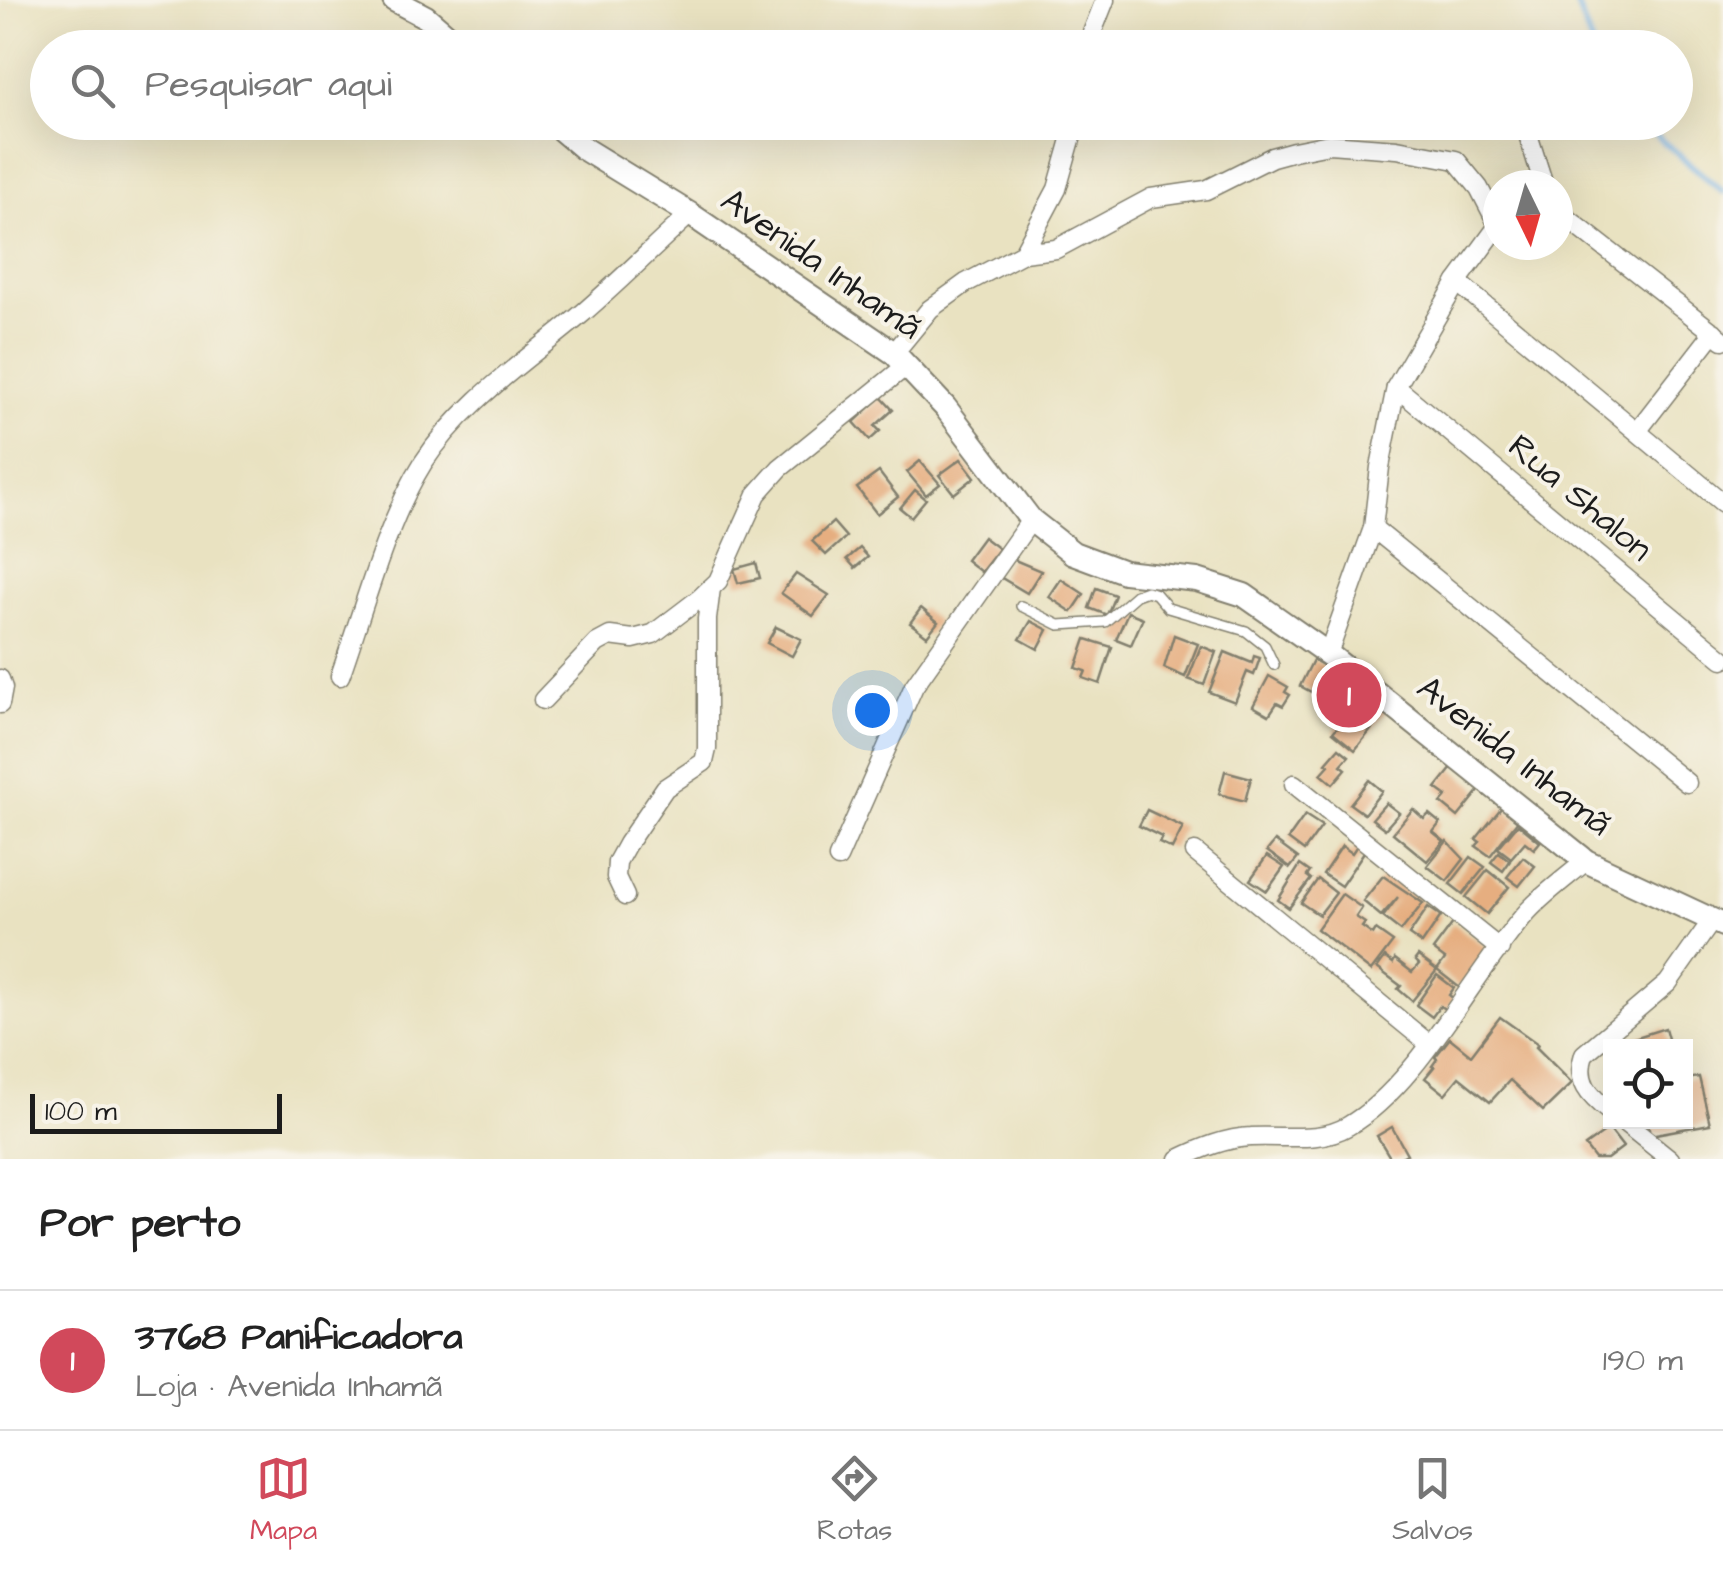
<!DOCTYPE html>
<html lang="pt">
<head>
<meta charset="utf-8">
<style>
	:root { --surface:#fff; --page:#f6f6f6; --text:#222; --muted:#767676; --line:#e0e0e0; --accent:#d1495b }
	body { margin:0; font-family:"Architects Daughter",sans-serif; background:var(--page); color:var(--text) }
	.controls { position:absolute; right:30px; bottom:30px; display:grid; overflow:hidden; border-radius:0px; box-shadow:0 10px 40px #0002 }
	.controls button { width:90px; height:90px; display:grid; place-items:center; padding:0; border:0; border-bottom:2px solid var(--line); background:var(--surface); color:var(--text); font:50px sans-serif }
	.compass { position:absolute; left:1483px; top:170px; width:90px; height:90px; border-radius:50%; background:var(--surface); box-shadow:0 10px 40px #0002; rotate:175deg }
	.scale { position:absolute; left:30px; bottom:25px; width:252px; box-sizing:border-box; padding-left:10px; border:5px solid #1c1c1c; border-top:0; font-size:28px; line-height:35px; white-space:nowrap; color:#1c1c1c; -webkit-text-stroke:8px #f7f3e8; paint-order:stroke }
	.you { position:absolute; left:872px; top:710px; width:35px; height:35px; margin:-25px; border:8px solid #fff; border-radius:50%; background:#1a73e8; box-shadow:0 0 0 15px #1a73e833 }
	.badge { display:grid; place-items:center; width:65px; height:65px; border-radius:50%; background:var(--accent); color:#fff; font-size:32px; font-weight:700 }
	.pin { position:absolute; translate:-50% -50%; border:5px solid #fff; box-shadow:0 2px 10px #0006 }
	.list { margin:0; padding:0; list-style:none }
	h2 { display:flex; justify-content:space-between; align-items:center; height:130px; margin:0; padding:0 40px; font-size:42px }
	h2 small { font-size:32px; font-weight:400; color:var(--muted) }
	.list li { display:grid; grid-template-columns:65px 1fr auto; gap:30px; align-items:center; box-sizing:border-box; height:140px; padding:0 40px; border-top:2px solid var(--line) }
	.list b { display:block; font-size:38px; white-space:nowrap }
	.list p { margin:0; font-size:32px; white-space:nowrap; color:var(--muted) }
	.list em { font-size:32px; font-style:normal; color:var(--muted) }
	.icon { flex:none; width:55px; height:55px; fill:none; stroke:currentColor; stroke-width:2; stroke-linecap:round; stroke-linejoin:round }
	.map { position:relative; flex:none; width:1723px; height:1159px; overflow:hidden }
	.search { position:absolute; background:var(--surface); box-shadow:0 10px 40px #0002; left:30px; right:30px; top:30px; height:110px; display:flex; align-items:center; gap:25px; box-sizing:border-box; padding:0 35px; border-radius:55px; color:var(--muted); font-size:38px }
	.sheet { height:270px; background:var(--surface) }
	nav { display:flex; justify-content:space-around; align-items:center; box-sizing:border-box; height:140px; border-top:2px solid var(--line); background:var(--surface); font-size:28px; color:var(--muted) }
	nav a { display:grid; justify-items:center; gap:5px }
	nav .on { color:var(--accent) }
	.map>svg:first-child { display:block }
</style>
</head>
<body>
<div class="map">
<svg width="1723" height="1159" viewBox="0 0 1723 1159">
	<rect width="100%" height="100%" fill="#f7f3e8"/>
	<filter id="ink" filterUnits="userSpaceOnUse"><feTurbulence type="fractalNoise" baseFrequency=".01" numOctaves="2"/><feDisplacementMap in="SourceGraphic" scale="20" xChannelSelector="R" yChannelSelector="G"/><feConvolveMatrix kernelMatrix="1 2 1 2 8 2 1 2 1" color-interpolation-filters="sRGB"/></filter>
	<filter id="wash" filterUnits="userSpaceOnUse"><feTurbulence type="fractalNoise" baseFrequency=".0048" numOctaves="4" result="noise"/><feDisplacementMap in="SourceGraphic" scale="40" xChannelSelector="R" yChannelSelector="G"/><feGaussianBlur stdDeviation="2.25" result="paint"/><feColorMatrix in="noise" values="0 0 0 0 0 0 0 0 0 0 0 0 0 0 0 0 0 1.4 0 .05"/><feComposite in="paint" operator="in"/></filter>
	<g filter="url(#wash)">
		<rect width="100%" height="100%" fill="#e9e2c1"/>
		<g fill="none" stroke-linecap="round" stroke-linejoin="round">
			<g stroke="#75b4e8" stroke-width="5">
				<path d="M1575,0l18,48"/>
				<path d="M1640,122l83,70"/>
			</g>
		</g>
		<g id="blocks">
			<g fill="#e6ae80">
				<path d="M881,397l12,13 -18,16 5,5 -10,9 -16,-18z"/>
				<path d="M961,459l14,18 -21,17 -15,-19z"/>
				<path d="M920,461l20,23 -14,11 -19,-23z"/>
				<path d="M879,472l19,25 -21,17 -20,-26z"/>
				<path d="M915,490l11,9 -15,18 -11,-9z"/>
				<path d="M833,522l13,15 -20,18 -14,-14z"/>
				<path d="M983,537l16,12 -18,23 -15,-12z"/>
				<path d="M860,548l8,9 -13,11 -8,-9z"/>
				<path d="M1010,558l31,13 -14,22 -27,-16z"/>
				<path d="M756,563l4,15 -22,5 -4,-14z"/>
				<path d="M796,574l33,21 -16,21 -32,-23z"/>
				<path d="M1061,579l23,15 -12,18 -23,-15z"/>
				<path d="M1096,588l19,7 -8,20 -18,-7z"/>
				<path d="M921,608l17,14 -11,14 -17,-13z"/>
				<path d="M1128,612l15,6 -12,27 -15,-6z"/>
				<path d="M1031,621l17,9 -10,19 -18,-10z"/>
				<path d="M776,627l25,12 -9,17 -25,-13z"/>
				<path d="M1174,635l24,9 -13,33 -21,-9z"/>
				<path d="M1086,639l26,8 -12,37 -17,-6 3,-7 -10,-3z"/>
				<path d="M1201,646l15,6 -12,33 -16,-6z"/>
				<path d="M1225,652l27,11 2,-7 6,2 -6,17 -7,-3 -12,30 -26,-10z"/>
				<path d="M1313,660l18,9 -14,26 -17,-9z"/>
				<path d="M1269,676l19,11 -3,5 5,3 -7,11 -6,-3 -8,12 -16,-9z"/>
				<path d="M1345,679l41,32 -31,39 -22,-18 19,-22 -20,-15z"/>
				<path d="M1339,748l10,8 -8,9 5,4 -13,15 -12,-10 8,-9 -3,-2z"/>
				<path d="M1452,768l28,22 -22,27 -17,-14 6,-7 -11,-8z"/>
				<path d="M1225,771l26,7 -6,23 -26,-7z"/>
				<path d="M1369,780l13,11 -18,23 -14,-10z"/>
				<path d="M1386,803l13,10 -14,16 -13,-10z"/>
				<path d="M1502,807l16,13 -28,36 -14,-10 4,-4 -4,-3z"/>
				<path d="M1413,809l11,10 5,-5 11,9 -7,9 11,9 -17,20 -34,-28z"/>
				<path d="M1147,810l36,17 -11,22 -13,-6 3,-6 -23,-11z"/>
				<path d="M1305,815l17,11 -18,25 -16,-12z"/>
				<path d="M1518,824l22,18 -6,7 -9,-7 -14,16 -13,-10z"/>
				<path d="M1275,841l23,17 -8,10 -23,-17z"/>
				<path d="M1447,841l17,18 -17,22 -20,-15z"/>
				<path d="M1358,844l8,5 -25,37 -18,-12 19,-28 10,7z"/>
				<path d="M1499,852l11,9 -7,10 -12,-9z"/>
				<path d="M1267,856l17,11 -17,24 -17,-11z"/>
				<path d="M1471,857l14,10 -22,27 -13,-10z"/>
				<path d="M1523,857l12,9 -16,20 -12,-9z"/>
				<path d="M1300,865l10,7 -3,4 4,3 -22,29 -11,-8z"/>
				<path d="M1488,870l21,17 -22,27 -21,-17z"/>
				<path d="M1383,876l40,27 -22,28 -18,-14 15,-20 -17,19 -18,-15z"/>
				<path d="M1318,879l18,14 -17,22 -18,-12z"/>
				<path d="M1342,894l20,14 -6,9 9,6 -3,4 11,8 3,-5 17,12 -22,29 -54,-42z"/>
				<path d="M1428,907l13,9 -19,28 -13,-9z"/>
				<path d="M1453,923l36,26 -29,39 -23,-18 -25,31 -14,-12 3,-3 -24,-18 8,-11 8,6 2,-4 17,13 7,-8 -4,-4 3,-4 19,14 8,-11 -12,-9z"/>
				<path d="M1437,975l17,13 -5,7 5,4 -8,11 -6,-4 -8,11 -16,-12z"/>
				<path d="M1500,1017l38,27 -2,3 36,36 -29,28 -33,-31 -20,22 -31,-25 -14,17 -20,-16 9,-11 -2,-1 5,-7 -2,-2 15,-19 21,17z"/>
				<path d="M1665,1028l5,18h-61z"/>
				<path d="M1699,1077l11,47 -60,11 -2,-13h38v-43z"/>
				<path d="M1392,1127l15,27 -10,5h-6l-14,-23z"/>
				<path d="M1609,1129l14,18 -16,12h-12l-10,-13z"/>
			</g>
		</g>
	</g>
	<g filter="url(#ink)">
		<use href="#blocks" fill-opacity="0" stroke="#827f6e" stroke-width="2.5"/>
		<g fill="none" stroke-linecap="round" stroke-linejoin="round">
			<defs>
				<path id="service" d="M1021,606l38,19 46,-3 31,-27 11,-4 9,3 12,14 78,23 19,15 9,19"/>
				<g id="minor">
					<path d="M1086,48l19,-48"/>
					<path d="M1524,122l20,63"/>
					<path d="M1558,211l165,129"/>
					<path d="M1023,253l33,-4 95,-51 55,-8 66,-33 22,-6 35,-7 68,5 59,11 23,28 19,37"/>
					<path d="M1457,282l266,221"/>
					<path d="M894,353l36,-44 36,-26 57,-30 34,-64 19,-67"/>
					<path d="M1396,387l327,272"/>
					<path d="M1638,430l76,-98"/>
					<path d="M1373,528l314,255"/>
					<path d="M1328,654l45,-126 7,-61 16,-80 61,-105 41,-56"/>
					<path d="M340,676c24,-67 46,-154 83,-213 40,-62 106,-104 161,-151 36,-31 70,-65 106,-98"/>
					<path d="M0,679l3,9 -3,16"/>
					<path d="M543,700l54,-57 13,-7 23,3 20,-5 46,-35 19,-18 39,-87 23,-26 126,-102"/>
					<path d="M1294,784l206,165"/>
					<path d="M1195,852l234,192"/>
					<path d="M838,858l76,-172 117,-166"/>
					<path d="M625,896l-9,-19 1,-15 10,-18 38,-56 39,-26 3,-13v-130l4,-31"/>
					<path d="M1610,1112c-21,-16 -35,-31 -26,-58l84,-71 45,-64"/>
					<path d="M1624,1122l46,37"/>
					<path d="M1179,1159c23,-11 47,-21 72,-22 32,-2 68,6 97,-11 70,-40 126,-155 180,-215 17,-18 39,-34 58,-50"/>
				</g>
				<g id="tertiary">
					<path d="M394,0l32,17 36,31"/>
					<path d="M552,122l32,27 106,65 204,139 51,54 86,113 42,33 51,19 73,8 47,15 84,59 258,207 137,64"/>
				</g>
			</defs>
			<use href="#service" stroke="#827f6e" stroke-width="12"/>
			<use href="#minor" stroke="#827f6e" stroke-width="21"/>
			<use href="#tertiary" stroke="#827f6e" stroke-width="26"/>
			<use href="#service" stroke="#fff" stroke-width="9"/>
			<use href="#minor" stroke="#fff" stroke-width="18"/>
			<use href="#tertiary" stroke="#fff" stroke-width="22"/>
		</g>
	</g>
	<g text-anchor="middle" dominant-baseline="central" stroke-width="8" stroke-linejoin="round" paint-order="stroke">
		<g font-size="35" fill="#1c1c1c" stroke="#f7f3e8">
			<text transform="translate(821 264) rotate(35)">Avenida Inhamã</text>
			<text transform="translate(1580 498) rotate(40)">Rua Shalon</text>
			<text transform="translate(1514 756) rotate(38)">Avenida Inhamã</text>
		</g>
	</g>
</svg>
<div class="controls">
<button><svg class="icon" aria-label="locate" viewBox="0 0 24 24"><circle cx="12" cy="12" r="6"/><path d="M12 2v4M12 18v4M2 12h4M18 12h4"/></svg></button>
</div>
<svg class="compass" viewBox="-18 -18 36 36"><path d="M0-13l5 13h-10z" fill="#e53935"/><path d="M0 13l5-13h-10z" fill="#767676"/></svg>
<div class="scale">100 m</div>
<div class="you"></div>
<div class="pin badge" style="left:1349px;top:695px">1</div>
<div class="search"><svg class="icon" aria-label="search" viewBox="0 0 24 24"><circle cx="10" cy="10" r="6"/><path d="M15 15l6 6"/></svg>Pesquisar aqui</div>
</div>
<section class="sheet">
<h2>Por perto<small></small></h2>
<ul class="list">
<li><span class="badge">1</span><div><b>3768 Panificadora</b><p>Loja · Avenida Inhamã</p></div><em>190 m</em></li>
</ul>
</section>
<nav>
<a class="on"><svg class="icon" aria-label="map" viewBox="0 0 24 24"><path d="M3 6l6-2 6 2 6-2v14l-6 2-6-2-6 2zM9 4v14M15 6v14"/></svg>Mapa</a>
<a><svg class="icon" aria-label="directions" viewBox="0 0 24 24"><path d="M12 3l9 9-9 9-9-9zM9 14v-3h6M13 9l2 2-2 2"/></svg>Rotas</a>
<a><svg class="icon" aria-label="saved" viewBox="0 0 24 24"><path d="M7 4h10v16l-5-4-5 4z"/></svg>Salvos</a>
</nav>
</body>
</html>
